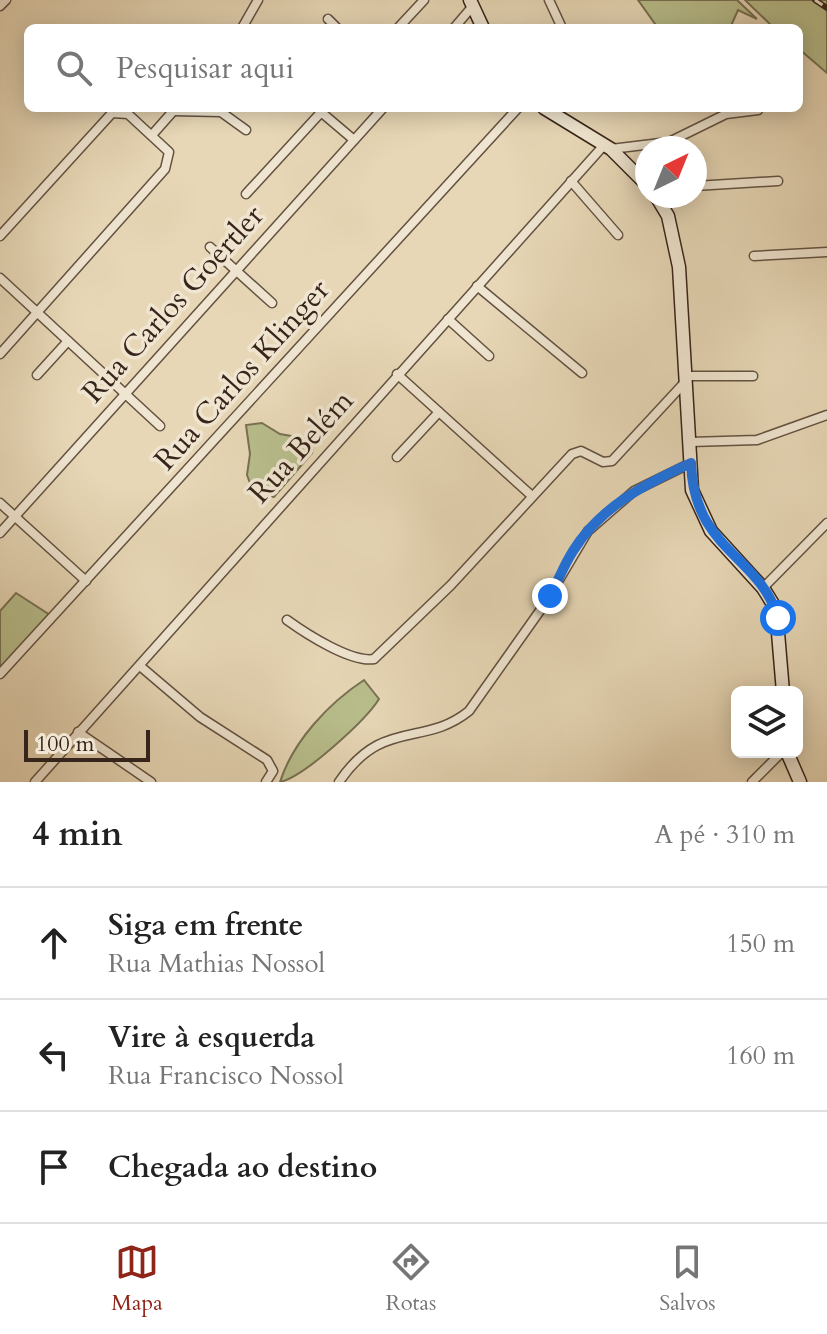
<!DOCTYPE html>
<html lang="pt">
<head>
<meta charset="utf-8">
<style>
	:root { --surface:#fff; --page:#f6f6f6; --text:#222; --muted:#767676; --line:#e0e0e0; --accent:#8f2418 }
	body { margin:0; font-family:Cardo,serif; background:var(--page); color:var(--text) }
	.controls { position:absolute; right:24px; bottom:24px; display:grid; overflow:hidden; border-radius:12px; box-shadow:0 4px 20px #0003 }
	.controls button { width:72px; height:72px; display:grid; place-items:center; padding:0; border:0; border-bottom:2px solid var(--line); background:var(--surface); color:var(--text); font:40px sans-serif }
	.compass { position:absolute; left:635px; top:136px; width:72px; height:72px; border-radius:50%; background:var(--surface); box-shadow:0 4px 20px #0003; rotate:43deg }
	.scale { position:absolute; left:24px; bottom:20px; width:126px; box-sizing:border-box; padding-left:8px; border:4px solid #37241a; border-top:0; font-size:22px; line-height:28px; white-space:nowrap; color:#37241a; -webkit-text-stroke:6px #efe5d0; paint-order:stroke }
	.stop { position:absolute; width:24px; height:24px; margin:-18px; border:6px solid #1a73e8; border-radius:50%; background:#fff }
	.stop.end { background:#1a73e8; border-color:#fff; box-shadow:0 2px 8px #0008 }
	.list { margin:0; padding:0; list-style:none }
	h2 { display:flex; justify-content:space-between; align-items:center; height:104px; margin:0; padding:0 32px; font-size:34px }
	h2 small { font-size:26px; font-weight:400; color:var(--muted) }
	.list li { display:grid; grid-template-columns:52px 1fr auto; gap:24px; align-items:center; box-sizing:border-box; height:112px; padding:0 32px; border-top:2px solid var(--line) }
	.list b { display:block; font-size:30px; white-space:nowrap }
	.list p { margin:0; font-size:26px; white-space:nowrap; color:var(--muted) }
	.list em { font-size:26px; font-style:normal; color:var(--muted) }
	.icon { flex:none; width:44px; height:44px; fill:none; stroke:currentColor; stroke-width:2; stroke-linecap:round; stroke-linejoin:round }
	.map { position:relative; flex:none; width:827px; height:782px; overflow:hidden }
	.search { position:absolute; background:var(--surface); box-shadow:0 4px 20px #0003; left:24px; right:24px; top:24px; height:88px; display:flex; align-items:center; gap:20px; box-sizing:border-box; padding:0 28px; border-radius:12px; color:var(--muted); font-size:30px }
	.sheet { height:440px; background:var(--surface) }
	nav { display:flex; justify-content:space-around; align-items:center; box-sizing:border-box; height:112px; border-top:2px solid var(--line); background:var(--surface); font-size:22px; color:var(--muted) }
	nav a { display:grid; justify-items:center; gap:4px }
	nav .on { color:var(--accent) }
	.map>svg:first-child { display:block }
</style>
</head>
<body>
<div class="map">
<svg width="827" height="782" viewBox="0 0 827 782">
	<rect width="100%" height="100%" fill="#e7d7b6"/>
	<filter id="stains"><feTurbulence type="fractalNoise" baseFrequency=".0025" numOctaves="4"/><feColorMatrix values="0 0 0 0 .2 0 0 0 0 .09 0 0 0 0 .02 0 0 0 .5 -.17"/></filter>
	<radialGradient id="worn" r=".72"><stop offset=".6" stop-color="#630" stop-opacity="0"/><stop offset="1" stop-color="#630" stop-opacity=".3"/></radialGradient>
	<g fill="#b8be8c" stroke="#787153" stroke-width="2">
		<path d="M638,0h99l20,19 -19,-9 -8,18h-72z"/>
		<path d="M745,0h82v73l-28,-24v-21h-25z"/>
		<path d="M262,423l18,11 34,6 -2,13 -38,44 -20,-3 -7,-19 3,-21 -4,-29z"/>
		<path d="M16,593l37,24 -53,57v-63z"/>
		<path d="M364,680l15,19c-13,21 -75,78 -99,83 13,-41 49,-79 84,-102z"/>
	</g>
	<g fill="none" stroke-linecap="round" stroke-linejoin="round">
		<defs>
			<g id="street">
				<path d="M549,0l13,28"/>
				<path d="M0,6l6,-6"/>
				<path d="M328,19l9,9"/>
				<path d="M242,28l16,-28"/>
				<path d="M398,28l26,-28"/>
				<path d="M454,28l18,-21"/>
				<path d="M173,111l48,1 25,18"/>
				<path d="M321,112l33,28"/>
				<path d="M152,135l23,-26"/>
				<path d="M611,149l58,-7 57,-28 32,-4"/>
				<path d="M571,181l47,54"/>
				<path d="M695,186l83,-5"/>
				<path d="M246,194l79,-86"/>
				<path d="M0,236l112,-123 16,1 41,38 -4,17 -165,185"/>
				<path d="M210,247l62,56"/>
				<path d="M754,256l73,-4"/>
				<path d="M0,278l160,148"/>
				<path d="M477,286l105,87"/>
				<path d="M448,319l41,37"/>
				<path d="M397,374l135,122"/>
				<path d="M37,375l31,-34"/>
				<path d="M687,376h66"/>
				<path d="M690,442l67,-2 70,-25"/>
				<path d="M397,457l42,-45"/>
				<path d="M0,503l86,78"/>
				<path d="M0,533l383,-425"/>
				<path d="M763,588l64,-65"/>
				<path d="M287,620c18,13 64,43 87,39l77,-74 121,-131 9,-3 22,11 9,-1 75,-81"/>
				<path d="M140,666l60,51 67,43 6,11 -7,11"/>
				<path d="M0,674l518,-566"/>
				<path d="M78,732l73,50"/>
				<path d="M35,782l570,-638"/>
				<path d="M339,782c44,-65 84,-34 130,-71l75,-106 44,-74 46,-40 57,-28"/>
				<path d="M752,782l30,-30"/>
			</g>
			<g id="secondary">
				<path d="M470,0l13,28"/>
				<path d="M544,108l67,41 36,36"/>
				<path d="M656,196l12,20 11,51 13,223 19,41 52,57 13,21 7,83"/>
				<path d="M787,752l13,30"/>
			</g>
		</defs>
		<use href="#street" stroke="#635141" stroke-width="11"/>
		<use href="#secondary" stroke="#37241a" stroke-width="15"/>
		<use href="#street" stroke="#efe5d0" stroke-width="8"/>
		<use href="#secondary" stroke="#efe5d0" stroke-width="12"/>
		<defs>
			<path id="rail" d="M815,0l12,8"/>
		</defs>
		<use href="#rail" stroke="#37241a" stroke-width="6"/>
		<use href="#rail" stroke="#efe5d0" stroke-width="3" stroke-dasharray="9" stroke-linecap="butt"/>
	</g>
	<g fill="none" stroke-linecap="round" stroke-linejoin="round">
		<path stroke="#1a73e8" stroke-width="10" d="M550,596c8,-15 14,-31 23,-45 27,-44 72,-67 118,-88 3,88 68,91 87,155"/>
	</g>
	<g text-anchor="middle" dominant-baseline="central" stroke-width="7" stroke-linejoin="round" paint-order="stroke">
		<g font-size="30" fill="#37241a" stroke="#efe5d0">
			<text transform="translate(173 304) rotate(-48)">Rua Carlos Goertler</text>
			<text transform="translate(242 375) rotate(-48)">Rua Carlos Klinger</text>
			<text transform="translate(301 447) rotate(-48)">Rua Belém</text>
		</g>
	</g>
	<rect width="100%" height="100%" filter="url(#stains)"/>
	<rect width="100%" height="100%" fill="url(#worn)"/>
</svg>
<div class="controls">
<button><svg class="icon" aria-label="layers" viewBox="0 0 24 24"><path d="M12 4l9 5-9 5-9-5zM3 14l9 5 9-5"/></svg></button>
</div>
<svg class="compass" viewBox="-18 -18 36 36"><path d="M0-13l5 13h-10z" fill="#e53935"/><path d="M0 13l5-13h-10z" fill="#767676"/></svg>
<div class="scale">100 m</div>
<div class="stop" style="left:778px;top:618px"></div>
<div class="stop end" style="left:550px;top:596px"></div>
<div class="search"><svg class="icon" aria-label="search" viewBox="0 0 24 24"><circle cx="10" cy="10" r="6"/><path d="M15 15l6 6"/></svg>Pesquisar aqui</div>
</div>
<section class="sheet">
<h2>4 min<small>A pé · 310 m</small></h2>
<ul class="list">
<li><svg class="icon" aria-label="ahead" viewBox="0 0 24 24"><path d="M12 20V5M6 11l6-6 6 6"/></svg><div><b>Siga em frente</b><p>Rua Mathias Nossol</p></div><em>150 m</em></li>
<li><svg class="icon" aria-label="left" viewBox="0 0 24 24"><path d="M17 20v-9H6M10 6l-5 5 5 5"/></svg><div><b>Vire à esquerda</b><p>Rua Francisco Nossol</p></div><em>160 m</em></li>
<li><svg class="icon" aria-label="arrive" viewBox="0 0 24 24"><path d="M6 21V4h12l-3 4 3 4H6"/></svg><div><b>Chegada ao destino</b></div></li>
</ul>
</section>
<nav>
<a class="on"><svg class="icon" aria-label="map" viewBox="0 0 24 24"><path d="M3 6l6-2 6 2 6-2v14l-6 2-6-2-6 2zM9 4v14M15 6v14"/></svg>Mapa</a>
<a><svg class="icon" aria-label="directions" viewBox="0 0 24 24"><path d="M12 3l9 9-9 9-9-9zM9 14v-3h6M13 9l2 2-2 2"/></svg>Rotas</a>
<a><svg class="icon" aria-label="saved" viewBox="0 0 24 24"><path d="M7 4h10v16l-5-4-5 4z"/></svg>Salvos</a>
</nav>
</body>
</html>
